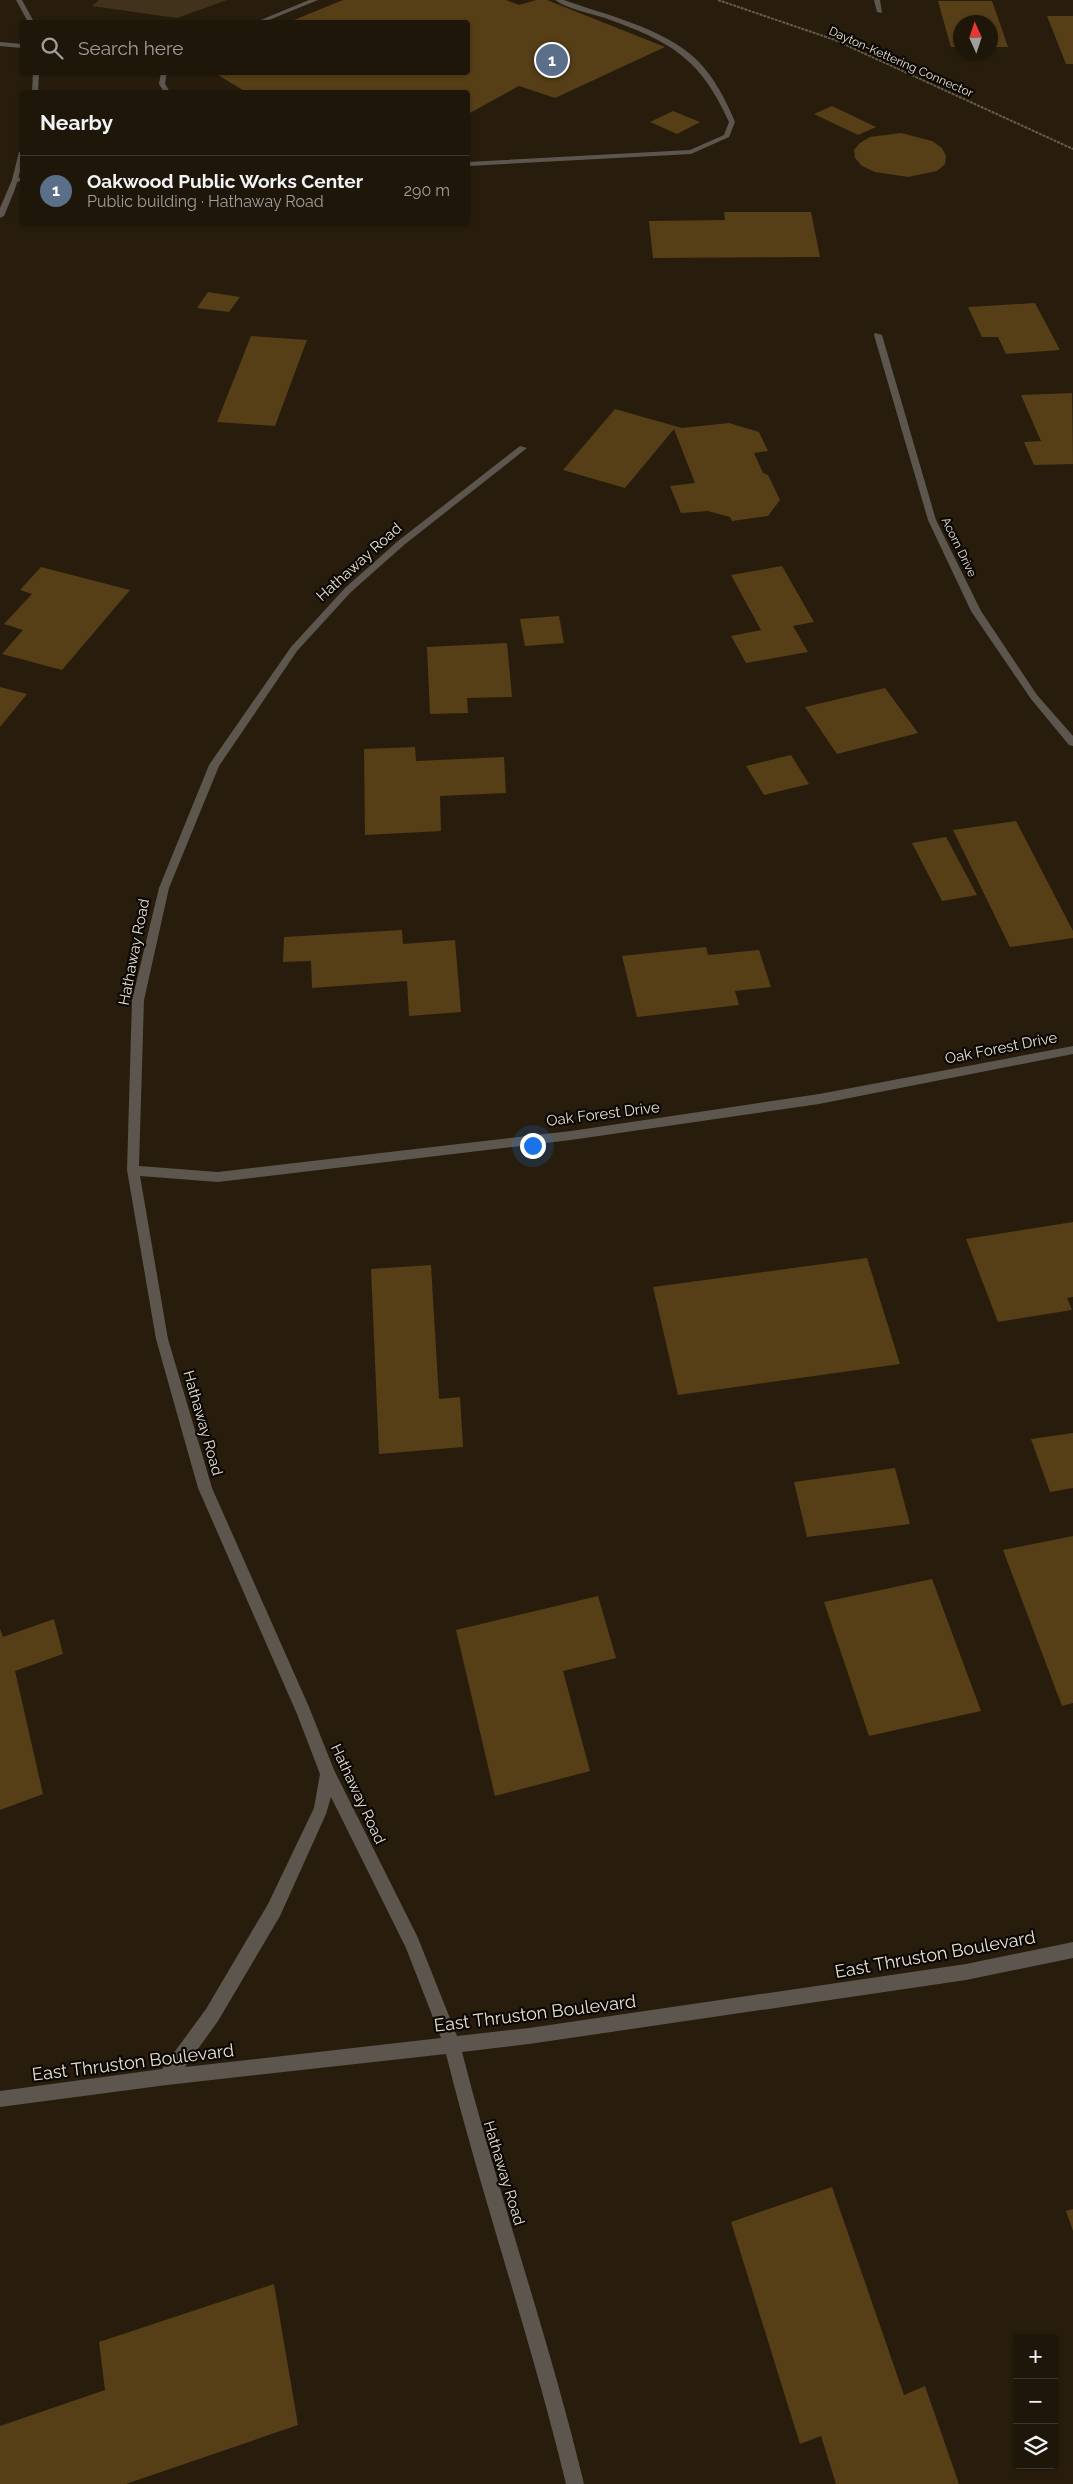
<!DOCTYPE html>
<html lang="en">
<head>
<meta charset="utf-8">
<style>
	:root { --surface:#1e1609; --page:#2b2317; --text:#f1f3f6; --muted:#a19f9c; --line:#3c352a; --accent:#7c3aed }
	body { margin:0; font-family:Raleway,sans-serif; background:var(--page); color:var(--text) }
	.controls { position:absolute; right:15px; bottom:15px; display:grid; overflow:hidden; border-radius:5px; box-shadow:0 1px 4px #0004 }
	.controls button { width:45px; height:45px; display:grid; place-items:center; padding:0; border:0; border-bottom:1px solid var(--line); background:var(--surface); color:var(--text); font:25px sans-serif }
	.compass { position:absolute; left:953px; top:15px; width:45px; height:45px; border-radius:50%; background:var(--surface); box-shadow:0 1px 4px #0004; rotate:357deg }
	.you { position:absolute; left:532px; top:1145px; width:18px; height:18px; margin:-12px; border:4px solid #fff; border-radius:50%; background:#1a73e8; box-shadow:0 0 0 8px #1a73e833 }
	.badge { display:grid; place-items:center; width:32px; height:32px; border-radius:50%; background:var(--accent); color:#fff; font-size:16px; font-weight:700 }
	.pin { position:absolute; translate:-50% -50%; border:2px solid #fff; box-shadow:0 1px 5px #0006 }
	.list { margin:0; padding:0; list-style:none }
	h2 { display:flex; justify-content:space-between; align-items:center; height:65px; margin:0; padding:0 20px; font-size:21px }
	h2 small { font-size:16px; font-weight:400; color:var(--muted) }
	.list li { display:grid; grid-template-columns:32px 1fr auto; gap:15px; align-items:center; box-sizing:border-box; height:70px; padding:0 20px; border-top:1px solid var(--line) }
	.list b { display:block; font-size:19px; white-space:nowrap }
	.list p { margin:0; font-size:16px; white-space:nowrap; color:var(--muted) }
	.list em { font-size:16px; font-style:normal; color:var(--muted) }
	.icon { flex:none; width:28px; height:28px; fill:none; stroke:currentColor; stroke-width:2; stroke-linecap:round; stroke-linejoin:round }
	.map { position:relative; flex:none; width:1073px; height:2484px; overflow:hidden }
	.search { position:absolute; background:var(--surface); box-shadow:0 1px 4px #0004; left:20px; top:20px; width:450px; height:55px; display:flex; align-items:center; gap:12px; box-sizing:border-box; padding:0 18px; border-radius:5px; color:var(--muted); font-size:19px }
	.panel { position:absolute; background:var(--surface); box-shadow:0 1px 4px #0004; left:20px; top:90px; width:450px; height:135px; border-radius:5px }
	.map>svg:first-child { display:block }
</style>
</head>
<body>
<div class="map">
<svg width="1073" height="2484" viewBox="0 0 1073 2484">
	<rect width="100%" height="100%" fill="#281d0c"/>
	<path fill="#41321b" d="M99,0h128l-50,18 -85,-12z"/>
	<g fill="#563e17">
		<path d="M343,0h163l13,5 17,-5h11l118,47 -110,51 -36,-12 -51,28v-22h-222l-33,-20h255v-50h-179z"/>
		<path d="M938,1h54l16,46h-18v-25h-30v25h-9z"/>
		<path d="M1047,16h26v48h-7z"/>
		<path d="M832,106l44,21 -18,8 -44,-21z"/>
		<path d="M673,111l27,11 -23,12 -27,-12z"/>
		<path d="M901,133l31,8 10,7 4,8 -1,8 -8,7 -29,6 -33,-5 -13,-6 -7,-8 -1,-8 6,-7 10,-6z"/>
		<path d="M724,212h87l9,45 -167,1 -4,-37 76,-1z"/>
		<path d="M208,292l32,5 -11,15 -32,-4z"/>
		<path d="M1035,303l25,47 -54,4 -8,-17h-16l-14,-30z"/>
		<path d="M251,336l56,4 -32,86 -58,-4z"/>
		<path d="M1072,393l1,71 -39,1 -10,-23 17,-1 -20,-46z"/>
		<path d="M615,409l67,19 47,-5 30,9 9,19 -14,2 9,20 5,2 12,25 -12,16 -36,5 -2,-4 -22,-6 -27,2 -11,-27 25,-3 -21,-54 -49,59 -62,-18z"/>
		<path d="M782,566l32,56 -21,4 15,26 -62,11 -15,-27 30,-6 -30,-55z"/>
		<path d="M41,567l89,23 -68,80 -60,-16 21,-24 -19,-6 28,-30 -12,-4z"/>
		<path d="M559,616l5,27 -39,3 -5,-27z"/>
		<path d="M507,643l5,54 -45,1 1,15 -38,1 -3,-67z"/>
		<path d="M0,687l27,7 -27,33z"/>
		<path d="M885,688l33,45 -81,21 -32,-47z"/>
		<path d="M415,747l1,14 88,-4 2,36 -66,3 1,35 -76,4 -1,-86z"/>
		<path d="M791,755l18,29 -45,11 -18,-29z"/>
		<path d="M1016,821l57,110v7l-63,9 -57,-117z"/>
		<path d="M946,837l31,58 -35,6 -30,-58z"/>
		<path d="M402,930l1,14 52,-4 6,72 -52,4 -2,-35 -95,7 -1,-27 -28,1 1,-25z"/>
		<path d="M706,947l2,8 51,-5 12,37 -36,4 4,14 -102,12 -15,-61z"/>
		<path d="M1073,1222v75l-6,1 5,12 -74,12 -32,-83z"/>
		<path d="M867,1258l33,106 -222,31 -25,-108z"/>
		<path d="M431,1265l8,134 21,-2 3,50 -84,7 -8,-185z"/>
		<path d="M1073,1433v55l-23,4 -19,-53z"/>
		<path d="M895,1468l15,56 -103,13 -13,-55z"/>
		<path d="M1073,1536v167l-11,3 -59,-156z"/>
		<path d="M932,1579l49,132 -112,25 -45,-134z"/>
		<path d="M598,1596l18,62 -53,13 27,100 -95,25 -39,-166z"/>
		<path d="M54,1619l9,35 -48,17 28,123 -43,16v-181l3,8z"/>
		<path d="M832,2187l72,208 21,-9 34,98h-123l-15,-48 -21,8 -69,-222z"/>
		<path d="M1073,2209v22l-7,-20z"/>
		<path d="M274,2284l24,141 -172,59h-126v-58l105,-36 -6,-48z"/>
	</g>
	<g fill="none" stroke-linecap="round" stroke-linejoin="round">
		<path stroke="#665c4d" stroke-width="2" stroke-dasharray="3 1" stroke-linecap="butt" d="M718,0l117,40 238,109"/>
		<g fill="#5d564f" fill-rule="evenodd">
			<path d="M309,0h9l-54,22h-8z"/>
			<path d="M555,0h9c44,16 98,27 133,60 17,17 29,40 38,62l-6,15 -38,17 -223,12v-4l222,-12 34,-15 5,-13c-29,-65 -60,-81 -124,-104 -16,-5 -37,-9 -50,-18z"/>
			<path d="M874,0h6l2,13 -5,-1z"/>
			<path d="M161,72h6l-2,12 5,8h-6l-5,-8z"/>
			<path d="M22,177v4l-6,1 -4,-2z"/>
		</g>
		<g fill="#5d564f" fill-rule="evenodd">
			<path d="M16,0h6l12,22h-6z"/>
			<path d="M0,42l22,2v4l-22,-2z"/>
			<path d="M33,72h6l-1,20h-6z"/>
			<path d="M19,152h3c0,24 -9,42 -18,64l-4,2v-10l12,-28z"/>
			<path d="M875,333l7,2 54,185 45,91 56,84 36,41v10l-4,-1 -38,-46 -60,-88 -43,-91 -54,-185z"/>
			<path d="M520,446l7,2 -123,97 -53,47 -54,59 -78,115 -50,122 -25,112 -5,166 79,6 353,-41 248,-37 254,-48v8l-254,50 -248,36 -353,42 -78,-6 28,163 44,149 97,219 25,63 84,168 39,98 72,-8 437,-64 107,-22v16l-107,22 -437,64 -67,8c37,145 87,286 122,432h-18c-35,-145 -84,-286 -120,-430l-279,31 -167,22v-16l162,-22 44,-60 62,-105 46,-96 6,-34 -23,-60 -99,-226 -42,-149 -29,-169 5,-170 27,-112 50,-123 82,-118 54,-59 53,-47zM331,1797l75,151 35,90 -256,29 33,-46 62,-105 46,-102z"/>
		</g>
	</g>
	<g text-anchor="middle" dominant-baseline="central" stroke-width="4.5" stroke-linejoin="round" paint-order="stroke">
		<g font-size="12" fill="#e7e0d5" stroke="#0c0803">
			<text transform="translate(901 62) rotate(24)">Dayton-Kettering Connector</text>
			<text transform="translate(959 547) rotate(64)">Acorn Drive</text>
		</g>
		<g font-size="15" fill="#e7e0d5" stroke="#0c0803">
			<text transform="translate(359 562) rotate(-42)">Hathaway Road</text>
			<text transform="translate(134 952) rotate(-79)">Hathaway Road</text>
			<text transform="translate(1001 1048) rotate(-11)">Oak Forest Drive</text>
			<text transform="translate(603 1114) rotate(-7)">Oak Forest Drive</text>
			<text transform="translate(203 1423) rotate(74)">Hathaway Road</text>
			<text transform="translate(358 1794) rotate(65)">Hathaway Road</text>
			<text transform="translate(504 2173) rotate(73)">Hathaway Road</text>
		</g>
		<g font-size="18" fill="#e7e0d5" stroke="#0c0803">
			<text transform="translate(935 1954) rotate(-10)">East Thruston Boulevard</text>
			<text transform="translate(535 2013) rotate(-7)">East Thruston Boulevard</text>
			<text transform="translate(133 2062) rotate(-7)">East Thruston Boulevard</text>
		</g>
	</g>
</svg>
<div class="controls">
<button>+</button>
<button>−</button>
<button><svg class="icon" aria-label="layers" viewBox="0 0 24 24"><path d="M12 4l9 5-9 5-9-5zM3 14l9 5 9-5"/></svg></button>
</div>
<svg class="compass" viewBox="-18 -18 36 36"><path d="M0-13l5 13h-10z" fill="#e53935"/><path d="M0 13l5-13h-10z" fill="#a19f9c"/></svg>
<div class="you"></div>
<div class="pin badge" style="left:552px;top:60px;background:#5c6f8a">1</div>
<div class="search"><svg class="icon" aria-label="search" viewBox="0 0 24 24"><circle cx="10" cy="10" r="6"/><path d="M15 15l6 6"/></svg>Search here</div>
<section class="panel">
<h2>Nearby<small></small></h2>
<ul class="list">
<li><span class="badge" style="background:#5c6f8a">1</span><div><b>Oakwood Public Works Center</b><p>Public building · Hathaway Road</p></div><em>290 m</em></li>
</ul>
</section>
</div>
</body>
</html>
